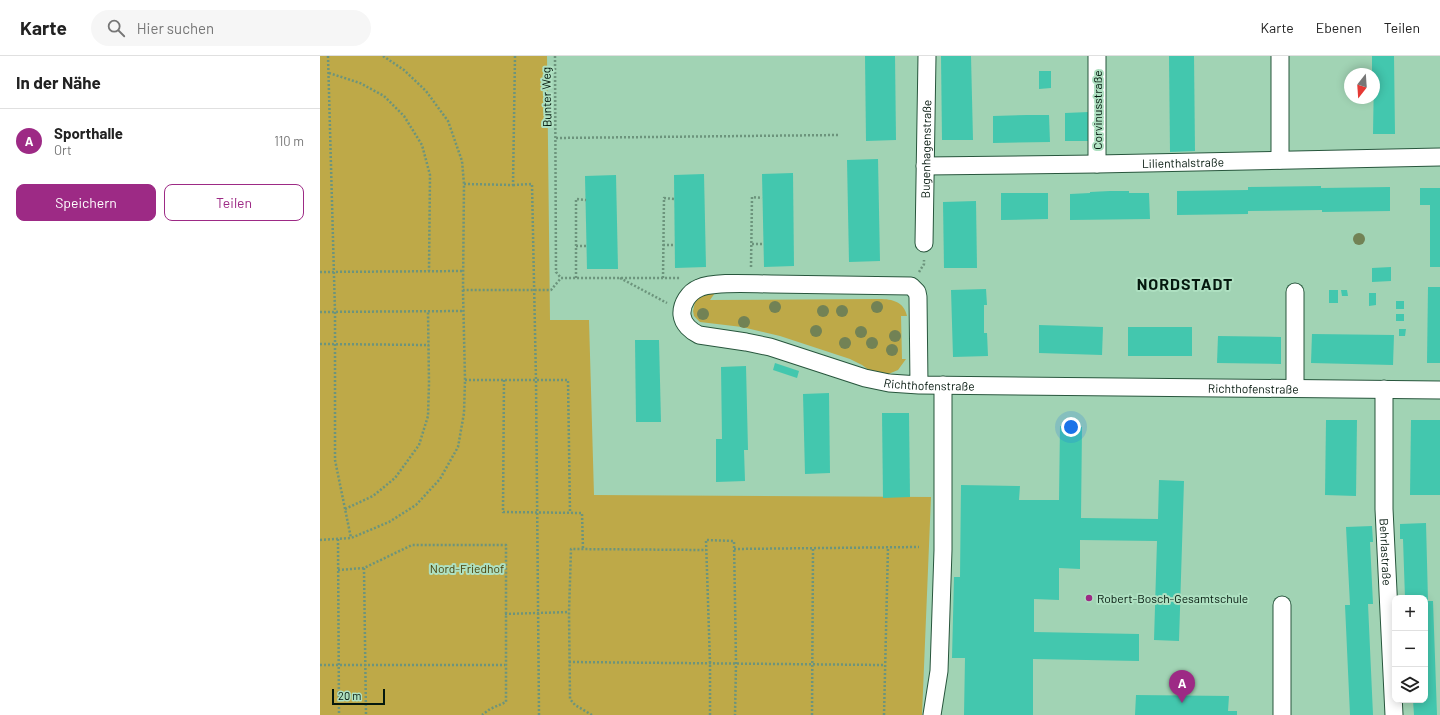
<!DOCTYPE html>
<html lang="de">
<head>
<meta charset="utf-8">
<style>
	:root { --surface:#fff; --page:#f6f6f6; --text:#222; --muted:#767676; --line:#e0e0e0; --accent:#9d2a85 }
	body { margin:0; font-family:Barlow,sans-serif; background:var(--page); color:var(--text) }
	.controls { position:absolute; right:12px; bottom:12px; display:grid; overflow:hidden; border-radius:8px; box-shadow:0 2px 10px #0003 }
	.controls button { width:36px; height:36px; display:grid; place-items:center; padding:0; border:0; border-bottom:1px solid var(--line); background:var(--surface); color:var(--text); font:20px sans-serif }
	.compass { position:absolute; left:1024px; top:12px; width:36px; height:36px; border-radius:50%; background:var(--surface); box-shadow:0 2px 10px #0003; rotate:197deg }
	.scale { position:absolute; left:12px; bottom:10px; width:53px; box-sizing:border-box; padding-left:4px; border:2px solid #05180e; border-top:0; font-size:11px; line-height:14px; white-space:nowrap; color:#05180e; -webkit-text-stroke:3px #aee0c1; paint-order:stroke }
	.you { position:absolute; left:751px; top:371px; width:14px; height:14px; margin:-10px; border:3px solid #fff; border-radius:50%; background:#1a73e8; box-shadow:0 0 0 6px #1a73e833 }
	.badge { display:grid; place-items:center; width:26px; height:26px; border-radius:50%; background:var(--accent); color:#fff; font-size:13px; font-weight:700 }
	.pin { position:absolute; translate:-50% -33px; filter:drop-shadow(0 1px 2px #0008) }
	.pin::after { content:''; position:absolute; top:21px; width:14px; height:12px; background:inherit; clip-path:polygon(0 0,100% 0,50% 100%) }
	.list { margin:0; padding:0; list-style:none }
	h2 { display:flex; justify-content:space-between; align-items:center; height:52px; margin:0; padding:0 16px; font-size:17px }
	h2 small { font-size:13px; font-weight:400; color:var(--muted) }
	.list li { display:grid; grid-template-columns:26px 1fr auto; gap:12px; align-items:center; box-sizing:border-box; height:64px; padding:0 16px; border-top:1px solid var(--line) }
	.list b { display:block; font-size:15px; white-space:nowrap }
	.list p { margin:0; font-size:13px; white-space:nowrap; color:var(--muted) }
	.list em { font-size:13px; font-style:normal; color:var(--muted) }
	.actions { display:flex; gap:8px; padding:12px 16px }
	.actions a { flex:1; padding:9px 0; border:1px solid var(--accent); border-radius:8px; text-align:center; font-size:14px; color:var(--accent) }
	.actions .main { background:var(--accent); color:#fff }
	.icon { flex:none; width:22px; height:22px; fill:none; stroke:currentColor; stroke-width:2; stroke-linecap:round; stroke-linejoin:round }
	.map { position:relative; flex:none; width:1120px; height:659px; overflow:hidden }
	header { display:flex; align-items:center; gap:24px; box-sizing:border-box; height:56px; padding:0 20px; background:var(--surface); border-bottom:1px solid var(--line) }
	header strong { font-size:19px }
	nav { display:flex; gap:22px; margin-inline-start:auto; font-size:14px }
	.search { width:280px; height:36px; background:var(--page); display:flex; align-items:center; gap:10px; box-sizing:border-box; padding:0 14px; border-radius:22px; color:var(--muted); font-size:15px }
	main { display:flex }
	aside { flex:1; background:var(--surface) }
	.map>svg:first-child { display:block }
</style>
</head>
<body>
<header>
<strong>Karte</strong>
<div class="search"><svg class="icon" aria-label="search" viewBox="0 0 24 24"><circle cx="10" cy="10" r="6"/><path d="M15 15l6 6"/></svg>Hier suchen</div>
<nav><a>Karte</a><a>Ebenen</a><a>Teilen</a></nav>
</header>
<main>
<aside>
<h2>In der Nähe<small></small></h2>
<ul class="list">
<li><span class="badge">A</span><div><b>Sporthalle</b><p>Ort</p></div><em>110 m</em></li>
</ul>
<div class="actions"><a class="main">Speichern</a><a>Teilen</a></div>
</aside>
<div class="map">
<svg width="1120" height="659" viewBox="0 0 1120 659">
	<rect width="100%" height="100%" fill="#a1d3b4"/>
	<g fill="#bea948">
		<path d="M0,0h227l3,264h39l5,175 337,2 -9,218h-602z"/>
		<path d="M397,234l-7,10 169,-1c14,0 25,3 28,17h-6l1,43h4l-8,11 -12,5 -13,-2 -11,-8 -12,-6 -70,-23 -38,-9 -42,-5 -6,-6 -1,-5 2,-9 7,-9z"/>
	</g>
	<g fill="#43c7ae">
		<path d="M545,0h30l1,84 -30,1z"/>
		<path d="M621,0h30l2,84h-31z"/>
		<path d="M849,0h25l1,95 -25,1z"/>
		<path d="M1052,0h22l1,78h-22l1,-60h-2z"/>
		<path d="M719,15h12v17l-12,1z"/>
		<path d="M769,56v29h-24v-28z"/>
		<path d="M707,59h22l1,27 -57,1v-27z"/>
		<path d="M558,103l2,102 -31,1 -2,-102z"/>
		<path d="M473,117l1,93 -30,1 -2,-93z"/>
		<path d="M384,118l2,93 -31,1 -1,-93z"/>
		<path d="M296,119l2,94h-31l-2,-93z"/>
		<path d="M1001,130v2l69,-1v24l-68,1v-2l-74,1v3l-71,1v-24l71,-1v-3z"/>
		<path d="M1100,132h20v79h-10v-62h-10z"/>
		<path d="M790,135h19v2h20l1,26 -80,1v-26l20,-1v-1z"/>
		<path d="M681,137h47v26l-47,1z"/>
		<path d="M656,145l1,67h-33l-1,-66z"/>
		<path d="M1071,211v14l-19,1v-14z"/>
		<path d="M1108,231h12v76h-13z"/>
		<path d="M666,233l1,16h-3v28h3l1,23 -35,1 -2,-67z"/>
		<rect x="1009" y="234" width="9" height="13"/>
		<path d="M1021,234h6l1,6h-6z"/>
		<path d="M1049,237h7v12l-7,1z"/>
		<rect x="1076" y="245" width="8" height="8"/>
		<rect x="1076" y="258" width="8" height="7"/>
		<path d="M719,269l64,2 -1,28 -63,-2z"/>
		<rect x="808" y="271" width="64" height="29"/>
		<path d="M1079,273h7l-1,7h-6z"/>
		<path d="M992,278l82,1 -1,30 -82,-2z"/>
		<path d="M898,280l63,1v27l-64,-1z"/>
		<path d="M315,284h24l2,82h-25z"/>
		<path d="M455,307l24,8 -2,7 -24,-8z"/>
		<path d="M426,310l2,84h-4l1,31 -29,1v-43h6l-1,-72z"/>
		<path d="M509,337l1,80 -25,1 -2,-80z"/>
		<path d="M562,357h27l1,84 -27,1z"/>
		<path d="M1006,364h31l-1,76 -31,-1z"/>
		<path d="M1091,364h29v75h-30z"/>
		<path d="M740,370l22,1 -1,91 77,1 1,-39 25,1 -5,160 -25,-1 3,-99 -77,-1v29l-21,-1v32l-25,-1v33l105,2v27l-106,-2v56h-69l1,-57h-13l2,-81h6l1,-92 59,1 -1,14h40z"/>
		<path d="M1106,467l2,78h5l4,114h-23l-1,-15h12v-102h-20l-2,-59h-3v-15z"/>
		<path d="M1052,470l1,16h-3l3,62h-5l5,111h-23l-5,-110h5l-4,-78z"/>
		<path d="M816,639l93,1 -1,15h9v4h-102z"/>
	</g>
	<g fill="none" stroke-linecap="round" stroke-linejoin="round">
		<defs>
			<g id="minor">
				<path d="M777,0v108"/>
				<path d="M960,0v104"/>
				<path id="s1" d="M605,110l172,-2 343,-7"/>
				<path id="s2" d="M604,187l3,-187"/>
				<path d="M975,236v96"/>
				<path id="s3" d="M599,329l-1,-88 -1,-5 -6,-6c-47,-1 -93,-1 -140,-2 -18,0 -57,-3 -72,4 -10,4 -18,16 -17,27 1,9 9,16 17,20l47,7 24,5 95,31 24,5 30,2 521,5"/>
				<path id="s4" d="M1064,333v120l10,206"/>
				<path d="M962,549v110"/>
				<path d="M612,659l7,-44 4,-121v-165"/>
			</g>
		</defs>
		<use href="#minor" stroke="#28563d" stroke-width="19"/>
		<g stroke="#6c947c" stroke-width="2.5" stroke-dasharray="2 2" stroke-linecap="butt">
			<path d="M8,0l7,256v148l16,78"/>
			<path d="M63,0l21,14 22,21 22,30 14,40 2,23 -1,106h88l10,-12h120"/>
			<path d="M235,0l1,216 5,6"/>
			<path d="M9,17l31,10 24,13 20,20 18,29 8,30 -1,96"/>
			<path d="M236,82l282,-3"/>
			<path d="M144,128l49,1 2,-129"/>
			<path d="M193,129l19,-1 4,196 3,335"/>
			<path d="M432,188h11"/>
			<path d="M343,189h12"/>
			<path d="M256,190h11"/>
			<path d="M431,211l1,-70 10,1"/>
			<path d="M0,216l144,-1"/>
			<path d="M599,216l5,-8v-4"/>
			<path d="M256,222v-79l10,1"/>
			<path d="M300,222l47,25"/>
			<path d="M343,222l1,-80 10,1"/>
			<path d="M0,256l143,-1"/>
			<path d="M0,288l109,1"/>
			<path d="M145,324h103l2,133"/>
			<path d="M184,324l-1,132 79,1 1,36"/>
			<path d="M25,453l28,-13 22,-18 24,-33 9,-29 1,-33 -1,-72"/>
			<path d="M18,483l1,176"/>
			<path d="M0,484l31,-2 38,-16 27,-17 24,-26 18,-32 6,-34 1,-33 -2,-90"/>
			<path d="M414,493l185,-2"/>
			<path d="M44,512l2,147"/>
			<path d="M18,514l26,-2 48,-23h94v157l-16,7 -8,6"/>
			<path d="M185,558l64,-2"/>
			<path d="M249,606l315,3"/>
			<path d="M0,609h185"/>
			<path d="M272,659l-17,-10 -5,-6 -1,-87 2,-63 135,1"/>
			<path d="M390,659v-52l-4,-123 28,1 2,122 -1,52"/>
			<path d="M492,659l1,-166"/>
			<path d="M564,659l4,-168"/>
		</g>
		<use href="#minor" stroke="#fff" stroke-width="17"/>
	</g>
	<g fill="#728255">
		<circle cx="1039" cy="183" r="6"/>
		<circle cx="455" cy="251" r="6"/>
		<circle cx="557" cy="251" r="6"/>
		<circle cx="503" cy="255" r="6"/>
		<circle cx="522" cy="255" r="6"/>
		<circle cx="383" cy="258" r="6"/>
		<circle cx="424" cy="266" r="6"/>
		<circle cx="496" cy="275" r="6"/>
		<circle cx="541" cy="276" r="6"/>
		<circle cx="575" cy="280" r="6"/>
		<circle cx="525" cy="287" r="6"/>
		<circle cx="552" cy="287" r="6"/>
		<circle cx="572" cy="294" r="6"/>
	</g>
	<circle fill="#9d2a85" stroke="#aee0c1" stroke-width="1.5" cx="769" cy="542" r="4"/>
	<g text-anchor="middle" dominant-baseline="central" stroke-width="4" stroke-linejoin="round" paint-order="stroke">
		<g font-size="12" fill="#05180e" stroke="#aee0c1">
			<text transform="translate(226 41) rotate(-91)">Bunter Weg</text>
			<text transform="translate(777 54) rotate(-90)">Corvinusstraße</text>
			<text stroke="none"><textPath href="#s2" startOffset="94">Bugenhagenstraße</textPath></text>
			<text stroke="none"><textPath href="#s1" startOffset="258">Lilienthalstraße</textPath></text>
			<text stroke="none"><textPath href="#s3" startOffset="612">Richthofenstraße</textPath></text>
			<text stroke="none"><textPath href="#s3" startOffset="936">Richthofenstraße</textPath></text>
			<text stroke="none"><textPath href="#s4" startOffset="163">Behrlastraße</textPath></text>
		</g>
		<g font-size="12" fill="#4b4008" stroke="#aee0c1">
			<text x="147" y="512">Nord-Friedhof</text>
		</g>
		<g font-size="12" fill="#05180e" stroke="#aee0c1" text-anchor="start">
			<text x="777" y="542">Robert-Bosch-Gesamtschule</text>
		</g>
		<g font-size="16" font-weight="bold" letter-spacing="1" fill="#05180e" stroke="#aee0c1">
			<text x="865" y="227">NORDSTADT</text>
		</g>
	</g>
</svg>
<div class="controls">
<button>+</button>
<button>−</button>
<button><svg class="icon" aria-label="layers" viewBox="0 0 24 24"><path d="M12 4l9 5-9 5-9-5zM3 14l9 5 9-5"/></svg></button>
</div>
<svg class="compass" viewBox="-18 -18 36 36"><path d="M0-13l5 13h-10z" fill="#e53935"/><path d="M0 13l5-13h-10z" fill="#767676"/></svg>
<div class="scale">20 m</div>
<div class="you"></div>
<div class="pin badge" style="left:862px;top:647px">A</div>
</div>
</main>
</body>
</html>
